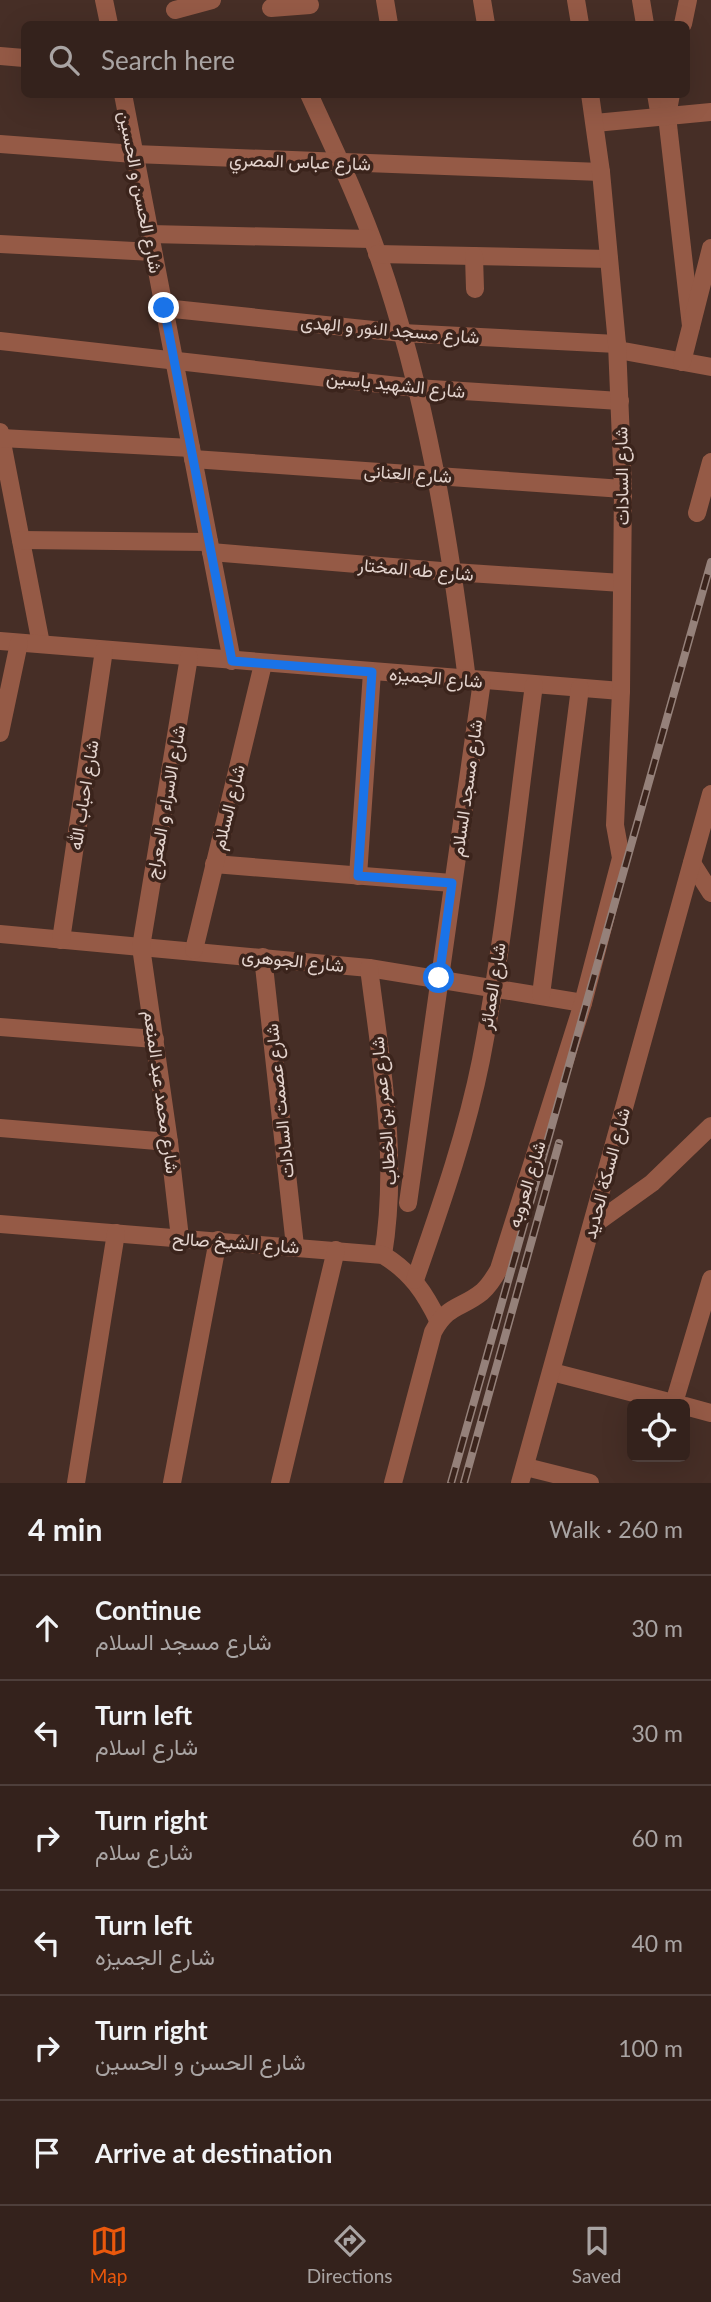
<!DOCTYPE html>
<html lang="en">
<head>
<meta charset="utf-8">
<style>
	:root { --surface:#34221c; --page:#3f2f29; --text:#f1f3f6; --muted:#a9a4a3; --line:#4e3f3b; --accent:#ea580c }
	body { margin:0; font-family:Lato,Vazirmatn,sans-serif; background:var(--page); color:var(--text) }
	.controls { position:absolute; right:21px; bottom:21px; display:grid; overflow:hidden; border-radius:10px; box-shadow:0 7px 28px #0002 }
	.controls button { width:63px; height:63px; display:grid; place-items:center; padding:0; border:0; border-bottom:2px solid var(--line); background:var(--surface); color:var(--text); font:35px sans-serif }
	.stop { position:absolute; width:21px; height:21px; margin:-16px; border:5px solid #1a73e8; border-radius:50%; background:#fff }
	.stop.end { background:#1a73e8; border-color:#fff; box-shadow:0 2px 7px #0008 }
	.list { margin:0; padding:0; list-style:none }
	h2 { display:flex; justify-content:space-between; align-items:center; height:91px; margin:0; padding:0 28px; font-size:30px }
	h2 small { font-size:23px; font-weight:400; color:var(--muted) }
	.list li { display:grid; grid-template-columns:46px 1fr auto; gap:21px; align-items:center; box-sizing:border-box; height:105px; padding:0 28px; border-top:2px solid var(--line) }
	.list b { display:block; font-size:26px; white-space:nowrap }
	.list p { margin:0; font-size:23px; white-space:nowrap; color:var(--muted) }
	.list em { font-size:23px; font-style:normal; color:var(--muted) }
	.icon { flex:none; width:38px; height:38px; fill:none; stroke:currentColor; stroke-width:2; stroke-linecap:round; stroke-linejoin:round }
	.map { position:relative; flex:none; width:711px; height:1483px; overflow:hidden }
	.search { position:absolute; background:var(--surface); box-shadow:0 7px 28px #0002; left:21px; right:21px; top:21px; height:77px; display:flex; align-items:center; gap:18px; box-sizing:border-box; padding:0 24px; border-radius:10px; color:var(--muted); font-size:26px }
	.sheet { height:721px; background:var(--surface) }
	nav { display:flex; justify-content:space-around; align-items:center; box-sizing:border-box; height:98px; border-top:2px solid var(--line); background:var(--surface); font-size:19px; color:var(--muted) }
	nav a { display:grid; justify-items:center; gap:4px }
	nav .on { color:var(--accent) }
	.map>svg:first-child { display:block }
</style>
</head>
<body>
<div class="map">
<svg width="711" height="1483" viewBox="0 0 711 1483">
	<rect width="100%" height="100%" fill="#462e26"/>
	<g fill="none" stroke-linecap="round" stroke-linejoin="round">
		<g stroke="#955a46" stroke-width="18">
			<path d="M104,0l5,24"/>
			<path d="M385,0l4,24"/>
			<path d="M482,0l4,24"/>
			<path d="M576,0l4,24"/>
			<path d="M641,0l4,24"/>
			<path d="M271,8l39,-3"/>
			<path d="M175,10l37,-10"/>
			<path d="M683,24l5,-24"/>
			<path d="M0,56l24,2"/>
			<path d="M123,94l109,567"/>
			<path d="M309,94c24,53 50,106 69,161 48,138 71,281 89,425"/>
			<path d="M656,94l4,23"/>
			<path d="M671,94l-4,22 24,210"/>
			<path d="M595,123l116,-11"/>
			<path d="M0,144l134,10 467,18"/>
			<path d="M150,234l221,5"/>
			<path d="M0,244l153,8"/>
			<path d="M377,254l232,5"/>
			<path d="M474,256l1,33"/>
			<path d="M164,308l238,25 215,11"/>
			<path d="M0,341l416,47 204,13"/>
			<path d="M618,350l93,17"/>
			<path d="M682,362l29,-114"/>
			<path d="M0,432l41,212"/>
			<path d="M1,438l190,10"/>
			<path d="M193,459l430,30"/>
			<path d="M697,513l14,-51"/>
			<path d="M21,540l188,2"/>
			<path d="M211,552l242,20 169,11"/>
			<path d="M0,641l621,50"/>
			<path d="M0,733l19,-90"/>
			<path d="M692,863l19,30"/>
			<path d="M214,864l238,19"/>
			<path d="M358,876l14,-204"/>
			<path d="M0,934l369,34 214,35"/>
			<path d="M61,940l43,-290"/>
			<path d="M194,950l69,-286"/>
			<path d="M263,957l32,289"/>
			<path d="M369,968c12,95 30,190 14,287"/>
			<path d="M541,995l39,-307"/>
			<path d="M0,1027l155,12"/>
			<path d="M0,1128l169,14"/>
			<path d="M408,1203l74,-522"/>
			<path d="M0,1224l383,31c28,17 42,38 56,67"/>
			<path d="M592,1226l60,-43 59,-57"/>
			<path d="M180,1238l-11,-96 -28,-195 48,-290"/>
			<path d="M415,1280c25,-72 51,-145 66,-220 24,-124 36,-250 53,-375"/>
			<path d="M552,1372l125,32"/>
			<path d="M674,1403l37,-124"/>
			<path d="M685,1406l26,7"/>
			<path d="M526,1467l64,16"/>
			<path d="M76,1483l40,-250"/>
			<path d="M172,1483l46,-243"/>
			<path d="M280,1483l56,-233"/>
			<path d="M393,1483l40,-151c15,-28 28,-23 49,-40 7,-6 12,-14 17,-23l84,-266 38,-145 -6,-33 6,-134 2,-202 -6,-145 -16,-172 -11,-78"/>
			<path d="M520,1483l191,-689"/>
		</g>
		<defs>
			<g id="rail">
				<path d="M451,1483l260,-921"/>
				<path d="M464,1483l95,-340"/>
			</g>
		</defs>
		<use href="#rail" stroke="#95817a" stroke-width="8"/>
		<use href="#rail" stroke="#3b241c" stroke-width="5" stroke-dasharray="16" stroke-linecap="butt"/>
	</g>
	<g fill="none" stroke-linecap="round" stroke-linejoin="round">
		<path stroke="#1a73e8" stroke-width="9" d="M164,308l68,353 140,11 -14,204 94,7 -13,95"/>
	</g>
	<g text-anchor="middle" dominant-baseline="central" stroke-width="7" stroke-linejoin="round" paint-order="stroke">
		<g font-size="18" fill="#e4d4ce" stroke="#3b241c">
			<text transform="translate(300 161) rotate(2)">شارع عباس المصري</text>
			<text transform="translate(141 192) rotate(79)">شارع الحسن و الحسين</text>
			<text transform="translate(390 329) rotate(5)">شارع مسجد النور و الهدى</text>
			<text transform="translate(396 384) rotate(6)">شارع الشهيد ياسين</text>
			<text transform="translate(408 473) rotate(4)">شارع العنانى</text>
			<text transform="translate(621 476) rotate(-91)">شارع السادات</text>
			<text transform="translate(416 569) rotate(5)">شارع طه المختار</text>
			<text transform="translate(436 677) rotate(5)">شارع الجميزه</text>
			<text transform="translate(466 788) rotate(-82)">شارع مسجد السلام</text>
			<text transform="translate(83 795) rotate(-81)">شارع احباب الله</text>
			<text transform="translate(165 802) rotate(-80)">شارع الاسراء و المعراج</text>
			<text transform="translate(228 807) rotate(-76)">شارع السلام</text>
			<text transform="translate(293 960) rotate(6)">شارع الجوهرى</text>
			<text transform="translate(492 986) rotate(-81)">شارع العمائر</text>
			<text transform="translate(162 1092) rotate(82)">شارع محمد عبد المنعم</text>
			<text transform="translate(279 1101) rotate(-96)">شارع عصمت السادات</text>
			<text transform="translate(383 1111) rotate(-95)">شارع عمر بن الخطاب</text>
			<text transform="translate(606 1173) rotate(-75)">شارع السكة الحديد</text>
			<text transform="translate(526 1184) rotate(-73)">شارع العروبه</text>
			<text transform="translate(236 1242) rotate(4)">شارع الشيخ صالح</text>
		</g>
	</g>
</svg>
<div class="controls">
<button><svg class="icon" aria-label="locate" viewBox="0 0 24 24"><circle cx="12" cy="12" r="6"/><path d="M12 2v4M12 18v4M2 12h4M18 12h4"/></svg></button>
</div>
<div class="stop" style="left:439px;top:978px"></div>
<div class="stop end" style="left:164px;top:308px"></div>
<div class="search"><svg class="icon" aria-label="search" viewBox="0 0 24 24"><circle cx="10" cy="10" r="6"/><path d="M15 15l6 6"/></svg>Search here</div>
</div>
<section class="sheet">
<h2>4 min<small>Walk · 260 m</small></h2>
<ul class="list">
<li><svg class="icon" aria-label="ahead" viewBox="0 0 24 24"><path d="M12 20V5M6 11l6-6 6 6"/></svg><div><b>Continue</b><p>شارع مسجد السلام</p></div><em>30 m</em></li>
<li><svg class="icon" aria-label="left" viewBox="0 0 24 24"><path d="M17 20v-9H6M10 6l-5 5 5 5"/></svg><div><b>Turn left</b><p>شارع اسلام</p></div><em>30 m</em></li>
<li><svg class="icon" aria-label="right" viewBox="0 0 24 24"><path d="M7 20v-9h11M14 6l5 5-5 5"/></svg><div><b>Turn right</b><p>شارع سلام</p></div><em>60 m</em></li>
<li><svg class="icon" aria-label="left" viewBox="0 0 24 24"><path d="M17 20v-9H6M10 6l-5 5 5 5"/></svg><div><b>Turn left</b><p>شارع الجميزه</p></div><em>40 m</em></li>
<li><svg class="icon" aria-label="right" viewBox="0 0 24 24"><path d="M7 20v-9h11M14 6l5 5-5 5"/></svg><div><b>Turn right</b><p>شارع الحسن و الحسين</p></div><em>100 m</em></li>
<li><svg class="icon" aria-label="arrive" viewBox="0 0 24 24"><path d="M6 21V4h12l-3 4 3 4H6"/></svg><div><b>Arrive at destination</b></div></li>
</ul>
</section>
<nav>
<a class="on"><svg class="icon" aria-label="map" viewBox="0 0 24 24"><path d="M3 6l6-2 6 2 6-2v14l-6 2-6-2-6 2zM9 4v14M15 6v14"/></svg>Map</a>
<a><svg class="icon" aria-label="directions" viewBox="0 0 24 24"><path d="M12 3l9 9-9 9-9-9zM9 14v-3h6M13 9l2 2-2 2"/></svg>Directions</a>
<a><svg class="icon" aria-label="saved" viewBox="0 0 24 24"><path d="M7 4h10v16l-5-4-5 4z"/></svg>Saved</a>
</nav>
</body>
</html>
